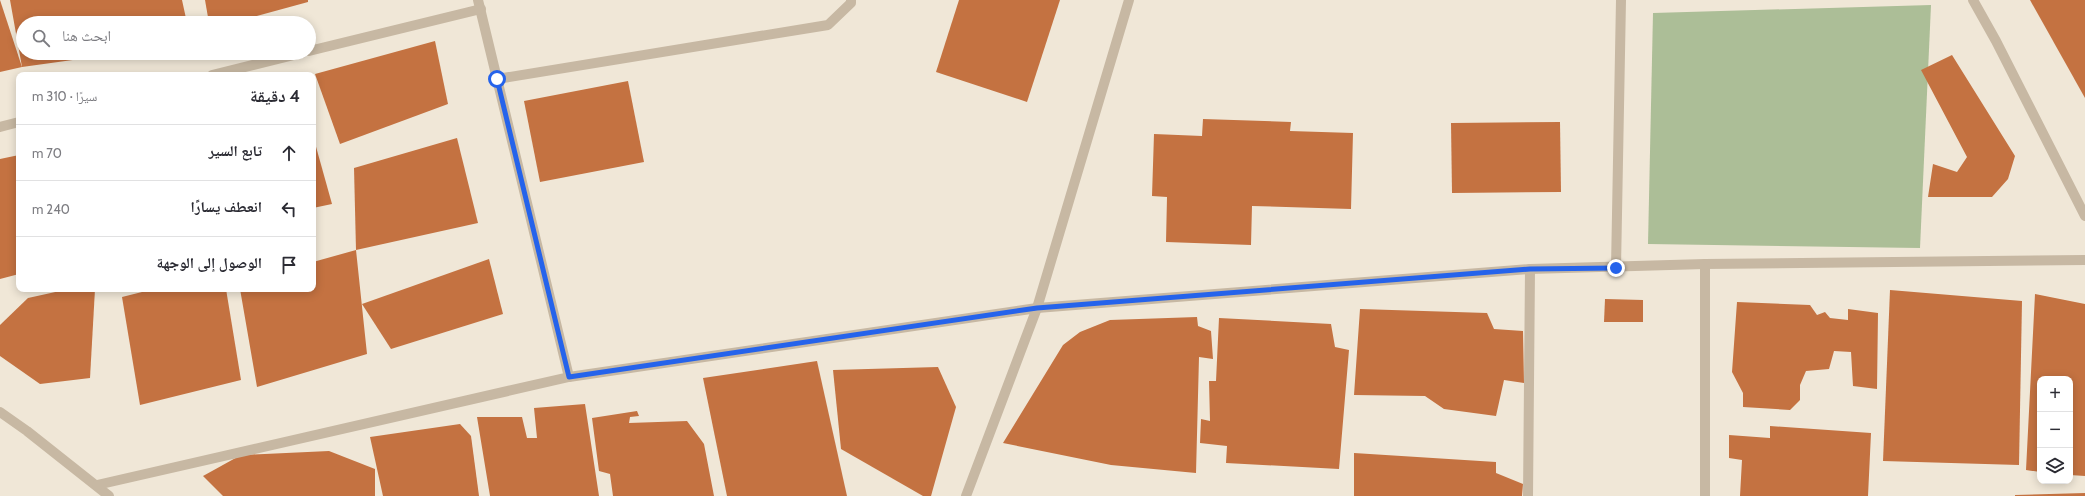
<!DOCTYPE html>
<html lang="ar">
<head>
<meta charset="utf-8">
<style>
	:root { --surface:#fff; --page:#f2f2f3; --text:#2b2b33; --muted:#7c7c81; --line:#e1e1e2 }
	body { margin:0; font-family:Cabin,"Noto Naskh Arabic",sans-serif; background:var(--page); color:var(--text); direction:rtl }
	.controls { position:absolute; right:12px; bottom:12px; display:grid; overflow:hidden; border-radius:8px; box-shadow:0 2px 10px #0003 }
	.controls button { width:36px; height:36px; display:grid; place-items:center; padding:0; border:0; border-bottom:1px solid var(--line); background:var(--surface); color:var(--text); font:20px sans-serif }
	.stop { position:absolute; width:12px; height:12px; margin:-9px; border:3px solid #2563eb; border-radius:50%; background:#fff }
	.stop.end { background:#2563eb; border-color:#fff; box-shadow:0 1px 4px #0008 }
	.list { margin:0; padding:0; list-style:none }
	h2 { display:flex; justify-content:space-between; align-items:center; height:52px; margin:0; padding:0 16px; font-size:17px }
	h2 small { font-size:13px; font-weight:400; color:var(--muted) }
	.list li { display:grid; grid-template-columns:26px 1fr auto; gap:12px; align-items:center; box-sizing:border-box; height:56px; padding:0 16px; border-top:1px solid var(--line) }
	.list b { display:block; font-size:15px; white-space:nowrap }
	.list em { font-size:13px; font-style:normal; color:var(--muted) }
	.icon { flex:none; width:22px; height:22px; fill:none; stroke:currentColor; stroke-width:2; stroke-linecap:round; stroke-linejoin:round }
	.map { position:relative; flex:none; width:2085px; height:496px; overflow:hidden; direction:ltr }
	.search { position:absolute; background:var(--surface); box-shadow:0 2px 10px #0003; left:16px; top:16px; width:300px; height:44px; display:flex; align-items:center; gap:10px; box-sizing:border-box; padding:0 14px; border-radius:22px; color:var(--muted); font-size:15px }
	.panel { position:absolute; background:var(--surface); box-shadow:0 2px 10px #0003; left:16px; top:72px; width:300px; height:220px; border-radius:8px; direction:rtl }
	.map>svg:first-child { display:block }
</style>
</head>
<body>
<div class="map">
<svg width="2085" height="496" viewBox="0 0 2085 496">
	<rect width="100%" height="100%" fill="#f0e7d7"/>
	<path fill="#acbe97" d="M1931,5l-11,243 -272,-4 5,-231z"/>
	<g fill="#c47241">
		<path d="M0,0l22,67 -22,5z"/>
		<path d="M10,0h172l5,23h-164v30l93,1 -94,13z"/>
		<path d="M205,0h103v2l-77,21h-22z"/>
		<path d="M959,0h101l-33,102 -91,-30z"/>
		<path d="M2030,0h55v98z"/>
		<path d="M435,41l13,63 -108,40 -25,-70z"/>
		<path d="M1952,55l63,101 -7,23 -16,18h-64l5,-33 24,8 10,-15 -46,-87z"/>
		<path d="M628,81l16,81 -104,20 -16,-81z"/>
		<path d="M1203,119l88,3 -1,9 63,2 -2,76 -99,-3 -1,39 -85,-3 1,-45 -15,-1 2,-62 48,2z"/>
		<path d="M1560,122l1,70 -109,1 -1,-70z"/>
		<path d="M313,136l19,68 -19,4z"/>
		<path d="M457,138l21,85 -122,27 -2,-82z"/>
		<path d="M19,155v119l-19,5v-120z"/>
		<path d="M356,250l11,104 -110,33 -17,-98h73v-27z"/>
		<path d="M489,259l14,55 -112,35 -29,-45z"/>
		<path d="M69,289h26l-5,89 -50,6 -40,-28v-31l28,-27z"/>
		<path d="M154,289h72l15,91 -101,25 -18,-108z"/>
		<path d="M1890,290l132,11 -3,164 -136,-4z"/>
		<path d="M2035,294l50,10v172l-15,-1v-96h-30v93l-14,-2z"/>
		<path d="M1605,299l38,1v22h-39z"/>
		<path d="M1737,302l73,3 7,10 8,-3 5,6 18,2v-11l30,4 -1,76 -24,-3 -2,-34 -17,-1 -5,18 -23,2 -6,14v15l-10,10 -47,-3v-14l-11,-21z"/>
		<path d="M1360,309l127,4 7,16 29,2 1,52 -20,-3 -8,36 -52,-7 -19,-13 -71,-1z"/>
		<path d="M1197,317l1,9 13,5 2,28 -14,-2 -3,116 -85,-8 -108,-22 60,-98 17,-13 30,-12z"/>
		<path d="M1219,318l112,6 4,23 14,3 -10,119 -113,-6 1,-17 -27,-3 1,-24 9,2 -1,-40h7z"/>
		<path d="M817,361l30,135h-120l-24,-118z"/>
		<path d="M938,367l18,40 -25,89h-8l-82,-47 -8,-79z"/>
		<path d="M585,404l14,92h-109l-13,-79h45l5,21h10l-3,-30z"/>
		<path d="M637,411l2,5 -9,1 -1,6 58,-2 17,23 10,52h-101l-3,-22 -11,-3 -7,-53z"/>
		<path d="M460,424l11,12 8,60h-96l-13,-59z"/>
		<path d="M1770,426l101,7 -3,63h-128l2,-36 -13,-2v-23l41,3z"/>
		<path d="M329,451l46,18v27h-152l-20,-20 38,-21z"/>
		<path d="M1354,453l142,9v11l27,11 -1,12h-168z"/>
		<path d="M2085,493v3h-70v-1z"/>
	</g>
	<g fill="none" stroke-linecap="round" stroke-linejoin="round">
		<g stroke="#c7b8a3" stroke-width="10">
			<path d="M478,0l91,377"/>
			<path d="M1973,0l23,41 89,175"/>
			<path d="M309,51l172,-42"/>
			<path d="M212,75l90,-22"/>
			<path d="M497,79l331,-54 23,-22v-3"/>
			<path d="M0,127l19,-5"/>
			<path d="M1705,264v232"/>
			<path d="M1616,268l5,-268"/>
			<path d="M0,412l27,19 82,65"/>
			<path d="M97,485l472,-108 468,-69 493,-39 175,-5 380,-4"/>
			<path d="M966,496l71,-188 92,-308"/>
			<path d="M1528,496l2,-227"/>
		</g>
	</g>
	<g fill="none" stroke-linecap="round" stroke-linejoin="round">
		<path stroke="#2563eb" stroke-width="5" d="M497,79l72,298 468,-69 493,-39 86,-1"/>
	</g>
</svg>
<div class="controls">
<button>+</button>
<button>−</button>
<button><svg class="icon" aria-label="layers" viewBox="0 0 24 24"><path d="M12 4l9 5-9 5-9-5zM3 14l9 5 9-5"/></svg></button>
</div>
<div class="stop" style="left:497px;top:79px"></div>
<div class="stop end" style="left:1616px;top:268px"></div>
<div class="search"><svg class="icon" aria-label="search" viewBox="0 0 24 24"><circle cx="10" cy="10" r="6"/><path d="M15 15l6 6"/></svg>ابحث هنا</div>
<section class="panel">
<h2>4 دقيقة<small>سيرًا · 310 m</small></h2>
<ul class="list">
<li><svg class="icon" aria-label="ahead" viewBox="0 0 24 24"><path d="M12 20V5M6 11l6-6 6 6"/></svg><div><b>تابع السير</b></div><em>70 m</em></li>
<li><svg class="icon" aria-label="left" viewBox="0 0 24 24"><path d="M17 20v-9H6M10 6l-5 5 5 5"/></svg><div><b>انعطف يسارًا</b></div><em>240 m</em></li>
<li><svg class="icon" aria-label="arrive" viewBox="0 0 24 24"><path d="M6 21V4h12l-3 4 3 4H6"/></svg><div><b>الوصول إلى الوجهة</b></div></li>
</ul>
</section>
</div>
</body>
</html>
